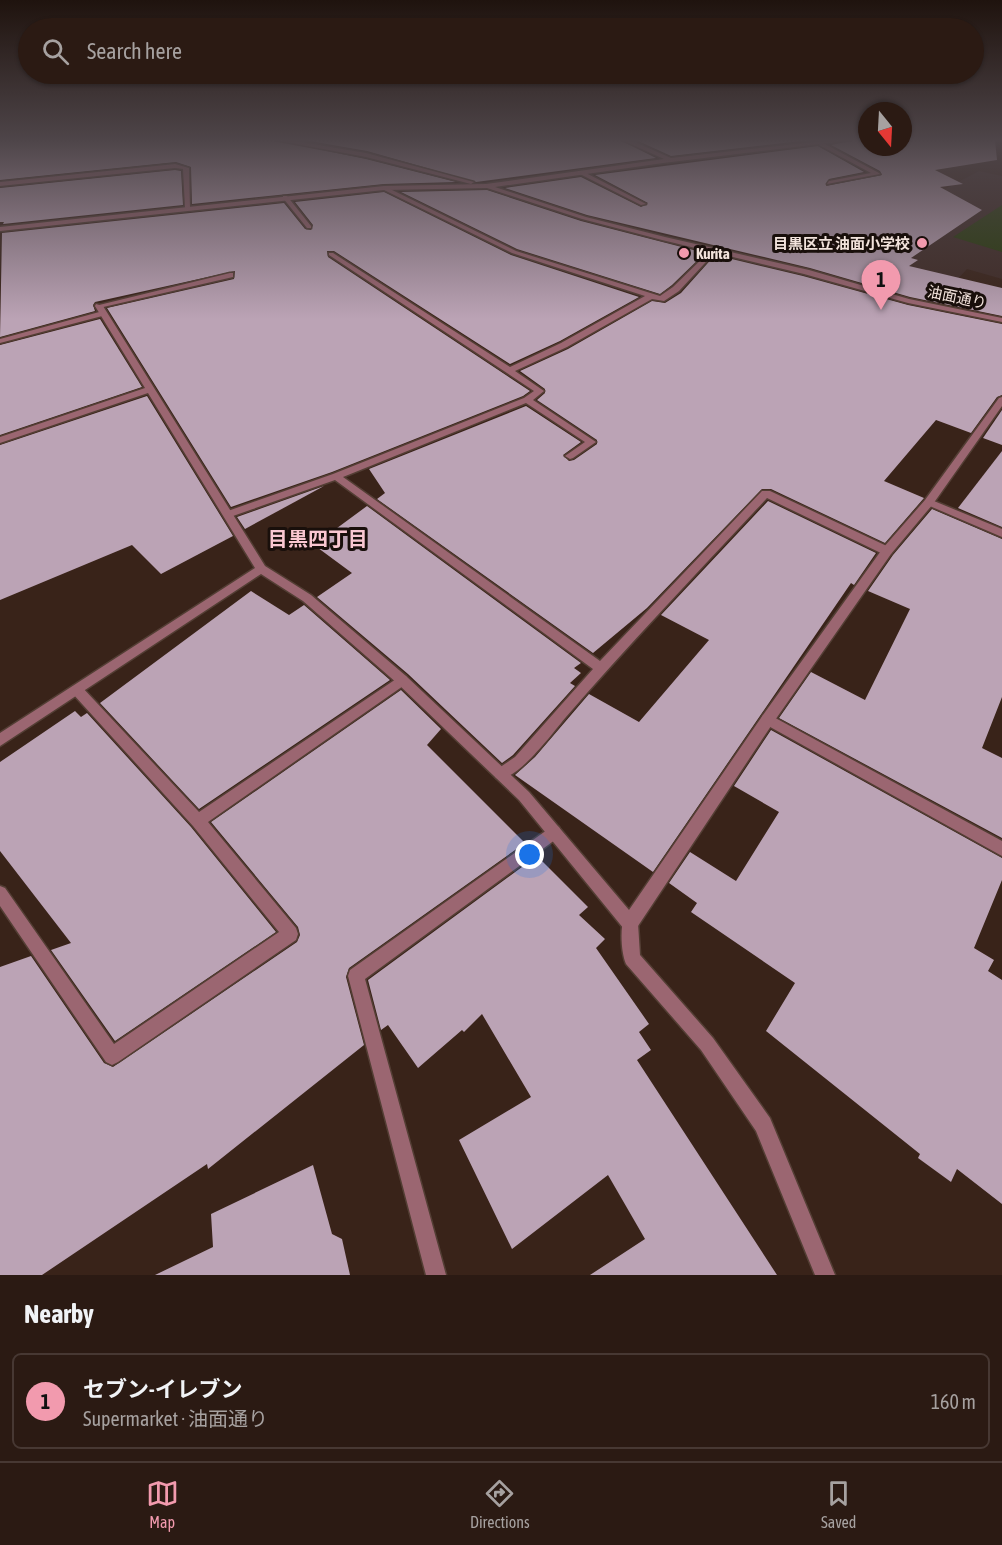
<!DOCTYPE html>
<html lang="en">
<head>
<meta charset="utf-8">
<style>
	:root { --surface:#2b1a13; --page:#33231c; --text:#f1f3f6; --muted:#a6a1a0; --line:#473833; --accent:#f29aae }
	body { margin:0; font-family:"Asap Condensed","Noto Sans JP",sans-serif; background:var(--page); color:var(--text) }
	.compass { position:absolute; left:858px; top:102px; width:54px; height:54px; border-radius:50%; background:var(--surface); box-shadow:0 2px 4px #0004; rotate:162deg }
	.you { position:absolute; left:530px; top:855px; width:21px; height:21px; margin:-15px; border:4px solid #fff; border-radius:50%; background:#1a73e8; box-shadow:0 0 0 9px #1a73e833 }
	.badge { display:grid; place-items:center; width:39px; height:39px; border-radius:50%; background:var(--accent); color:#111; font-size:20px; font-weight:700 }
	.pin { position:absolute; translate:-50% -50px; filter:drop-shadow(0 2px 3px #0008) }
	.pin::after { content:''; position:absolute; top:32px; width:21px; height:18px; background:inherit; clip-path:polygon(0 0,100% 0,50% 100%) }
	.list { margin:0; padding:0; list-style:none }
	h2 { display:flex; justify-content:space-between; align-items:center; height:78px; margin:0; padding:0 24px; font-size:26px }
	h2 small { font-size:20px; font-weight:400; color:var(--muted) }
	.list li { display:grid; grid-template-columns:39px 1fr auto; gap:18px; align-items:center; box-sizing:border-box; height:96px; margin:0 12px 12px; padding:0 12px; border:2px solid var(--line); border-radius:9px }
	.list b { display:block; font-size:22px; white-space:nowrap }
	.list p { margin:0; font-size:20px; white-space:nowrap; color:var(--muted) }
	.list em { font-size:20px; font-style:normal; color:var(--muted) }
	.icon { flex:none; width:33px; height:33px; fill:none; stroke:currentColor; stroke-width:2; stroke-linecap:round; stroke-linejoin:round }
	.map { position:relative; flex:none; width:1002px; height:1275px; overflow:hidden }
	.search { position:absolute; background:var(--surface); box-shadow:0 2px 4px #0004; left:18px; right:18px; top:18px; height:66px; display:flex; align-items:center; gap:15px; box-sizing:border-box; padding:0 21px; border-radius:33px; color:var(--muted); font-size:22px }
	.sheet { height:186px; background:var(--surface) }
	nav { display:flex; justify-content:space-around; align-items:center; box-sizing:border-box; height:84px; border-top:2px solid var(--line); background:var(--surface); font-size:16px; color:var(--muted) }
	nav a { display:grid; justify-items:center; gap:3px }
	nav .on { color:var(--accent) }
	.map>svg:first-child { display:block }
</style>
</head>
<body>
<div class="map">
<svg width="1002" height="1275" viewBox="0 0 1002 1275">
	<rect width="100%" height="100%" fill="#392319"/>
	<path fill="#3f2b26" d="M979,171l23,5v103l-35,-10 -14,15 -183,-67 176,-23 -1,-5z"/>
	<path fill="#283c0c" d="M1002,205v47l-49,-15z"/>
	<g fill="#bba3b5">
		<path d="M0,140h273l93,19 90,23 -72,2 -192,20 -1,-37 -15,-5 -176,18z"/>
		<path d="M304,140h316l36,18 -180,24 -109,-31z"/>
		<path d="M636,140h174l-139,16z"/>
		<path d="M854,140h13v7h36v-7h92l2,20 -62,10 28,14 -23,3 42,23 -71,48 7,2 -9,6 93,22v28l-92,-19 -100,-29 -223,-53 -82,-27 76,-11 60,30 7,-4 -53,-28 223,-29 46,26 -35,7 -3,7 56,-11 -2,-4 -49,-26z"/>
		<path d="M175,170l6,1 2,34 -180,19 1,-2h-4v-34z"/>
		<path d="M487,190l94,31 124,32 -33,32 -12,9 -143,-45 -116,-57z"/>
		<path d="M384,192l127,63 128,42 -79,44 -50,23 -176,-113h-7l1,6 202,134 -7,5 -191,76 -101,35 -124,-199 127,-29 1,-8 -140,31 -2,3 2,6 -95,26 2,-104 282,-30 21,26 6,1 2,-5 -18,-23z"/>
		<path d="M715,255l88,21 105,29 94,19v71l-5,2 -26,36 -35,-13 -52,61 40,17 -39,45 -114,-54h-9l-115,119 -54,45 -216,-154 8,-6 -16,-24 157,-63 55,36 -18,13 6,6 5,-1 23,-16v-4l-60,-40 8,-7v-4l-25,-18 48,-22 84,-48 13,2 16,-10z"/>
		<path d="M100,319l42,68 -142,48v-90z"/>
		<path d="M147,396l86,140 -72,38 -29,-29 -132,55v-155z"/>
		<path d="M1002,410v35l-19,-7z"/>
		<path d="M1002,451v76l-44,-19z"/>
		<path d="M324,486l-79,43 -8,-12z"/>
		<path d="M768,501l108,52 -22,32 -3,-2 -198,289 -138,-97 20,-18 54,-63 50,28 70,-82 -48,-25z"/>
		<path d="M367,506l214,157 -7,5 7,5 -11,10 5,3 -62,69 -11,8 -94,-89 -91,-77 35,-24 -38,-28z"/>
		<path d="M932,509l70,30v158l-20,51 20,10v80l-223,-120 32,-46 54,28 45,-91 -42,-18 25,-36z"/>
		<path d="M251,591l38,24 15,-10 86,75 -191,129 -99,-106z"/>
		<path d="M401,690l40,39 -14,16 98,98 -176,125 -3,9 18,68 -156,124 -1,-5 -165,111h-42v-308l31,-11 73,107 9,4 184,-125 3,-7 -2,-8 -87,-105z"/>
		<path d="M75,711l6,6 6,-4 104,114 85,105 -161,109 -64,-91 20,-7 -71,-92v-89z"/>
		<path d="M771,730l231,128v22l-28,68 20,12 -6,11 14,9v224l-45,-35 -6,13 -33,-24 2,-4 -154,-123 29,-48 -104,-71 6,-9 -28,-20 21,-31 46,29 43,-69 -45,-26z"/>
		<path d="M537,856l51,51 -9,8 26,24 -9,9 53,76 -10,8 12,18 -14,10 140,215h-187l55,-36 -37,-64 -96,74 -53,-109 72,-43 -49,-83 -18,18 -2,-2 -44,38 -30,-43 -7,5 -13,-50z"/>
		<path d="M313,1165l19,69 10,5 8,36h-195l58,-28 -2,-33z"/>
	</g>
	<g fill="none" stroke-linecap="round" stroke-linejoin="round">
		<defs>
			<g id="service">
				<path d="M821,142l58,31 1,1 -53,10 2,-3 42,-8 -52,-28z"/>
				<path d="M175,164l14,4 1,41 -5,-1 -2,-39 -8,-1 -175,18v-4z"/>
				<path d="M578,171h4l64,33 -5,1 -63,-32z"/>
				<path d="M384,186l132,65 144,45 13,-9 39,-38 5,1 -38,41 -15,10 -12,-2 -85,48 -52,24 29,20 -11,9 63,42 -23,16 -3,1 -5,-3 20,-14 -59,-39 -183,74 257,184 162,-170h8l121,57 1,3 -1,3h-8l-116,-56c-67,72 -136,144 -201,219 -12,14 -51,68 -70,61l-2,-4 2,-4 19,-13 78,-88 -258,-189 -102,36 -4,1 -5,-3 1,-2 108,-38 191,-76 10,-7 -205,-136v-2h4l177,114 51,-24 84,-47 -133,-43 -130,-64z"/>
				<path d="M283,196h4l24,30v2h-4l-24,-30z"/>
				<path d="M230,273h3v4l-134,31 -4,-2z"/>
				<path d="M103,311h3v4l-106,28v-4z"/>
				<path d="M929,499l73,30v8l-77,-33 -1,-2z"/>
				<path d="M402,675l4,1 2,4 -2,4 -198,138 88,106 2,6 -2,6 -178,122 -6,3 -6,-3 -106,-156v-20l5,2 109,156 165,-112 -86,-106 -120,-132 -2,-4 2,-4h8l118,126z"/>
				<path d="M768,714l234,127v15l-239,-133 -2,-4 2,-4z"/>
				<path d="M554,825l5,2 2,5 -2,5 -194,142 81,296h-20l-78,-299 2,-6z"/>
				<path d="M630,915l6,2 2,6 2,32 73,83 57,80 65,157h-20l-59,-144 -55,-81 -75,-86c-5,-12 -6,-35 -2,-47z"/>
			</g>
			<g id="minor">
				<path d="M275,140h14l77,13 108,29 -3,2 -105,-27z"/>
				<path d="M622,140h8l41,18 161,-18h20l-189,23 -168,24 91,30 79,20 144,33 100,29 93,19v4l-94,-19 -104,-29 -142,-34 -80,-21 -95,-31 -103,2 -384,41v-4l384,-41 102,-2 178,-25z"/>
				<path d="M96,304l7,2 162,260 46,29 95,81 123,116 100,118 134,-195 120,-167 42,-48 74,-102 3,-1v9l-69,98 -42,50 -118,169 -137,206 -6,2 -6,-2 -105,-129 -121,-116 -95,-83 -42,-27 -261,172v-13l255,-165 -107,-175 -148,50v-6l145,-49 -50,-82z"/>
			</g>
		</defs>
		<use href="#service" stroke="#533e34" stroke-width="3"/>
		<use href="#minor" stroke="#533e34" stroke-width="3"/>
		<use href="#service" fill="#9b6671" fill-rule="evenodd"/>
		<use href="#minor" fill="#9b6671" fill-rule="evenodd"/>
	</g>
	<linearGradient id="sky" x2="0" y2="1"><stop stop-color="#1f130e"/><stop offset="0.44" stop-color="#4e4549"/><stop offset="1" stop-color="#4e4549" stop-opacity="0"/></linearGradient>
	<rect width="1002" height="319" fill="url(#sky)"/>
	<g fill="#f29aae" stroke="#190f0b" stroke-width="2">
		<circle cx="922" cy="243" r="6"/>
		<circle cx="684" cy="253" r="6"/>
	</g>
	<g text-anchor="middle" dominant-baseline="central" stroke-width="6" stroke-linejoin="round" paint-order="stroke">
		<g font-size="15" font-weight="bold" fill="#f2e3dc" stroke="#190f0b" text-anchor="end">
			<text x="910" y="243">目黒区立 油面小学校</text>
			<text x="696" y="253" text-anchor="start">Kurita</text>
		</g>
		<g font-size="15" fill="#f2e3dc" stroke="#190f0b">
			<text transform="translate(957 297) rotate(12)">油面通り</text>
		</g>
		<g font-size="20" font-weight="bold" fill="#fac7d1" stroke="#190f0b">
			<text x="318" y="538">目黒四丁目</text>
		</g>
	</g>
</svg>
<svg class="compass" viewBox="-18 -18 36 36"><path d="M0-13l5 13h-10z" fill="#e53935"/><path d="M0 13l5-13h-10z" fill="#a6a1a0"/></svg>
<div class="you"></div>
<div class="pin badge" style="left:881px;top:310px">1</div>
<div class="search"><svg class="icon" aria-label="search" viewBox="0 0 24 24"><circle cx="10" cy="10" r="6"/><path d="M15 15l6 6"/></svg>Search here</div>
</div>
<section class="sheet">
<h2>Nearby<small></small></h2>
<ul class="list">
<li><span class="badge">1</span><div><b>セブン-イレブン</b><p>Supermarket · 油面通り</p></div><em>160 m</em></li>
</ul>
</section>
<nav>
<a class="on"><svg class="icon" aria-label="map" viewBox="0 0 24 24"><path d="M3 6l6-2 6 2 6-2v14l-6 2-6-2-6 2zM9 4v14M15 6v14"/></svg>Map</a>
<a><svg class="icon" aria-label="directions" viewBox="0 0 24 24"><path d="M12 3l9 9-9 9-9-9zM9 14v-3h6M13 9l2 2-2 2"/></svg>Directions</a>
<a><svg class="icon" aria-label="saved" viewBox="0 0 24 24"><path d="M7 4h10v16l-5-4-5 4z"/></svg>Saved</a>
</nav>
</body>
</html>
